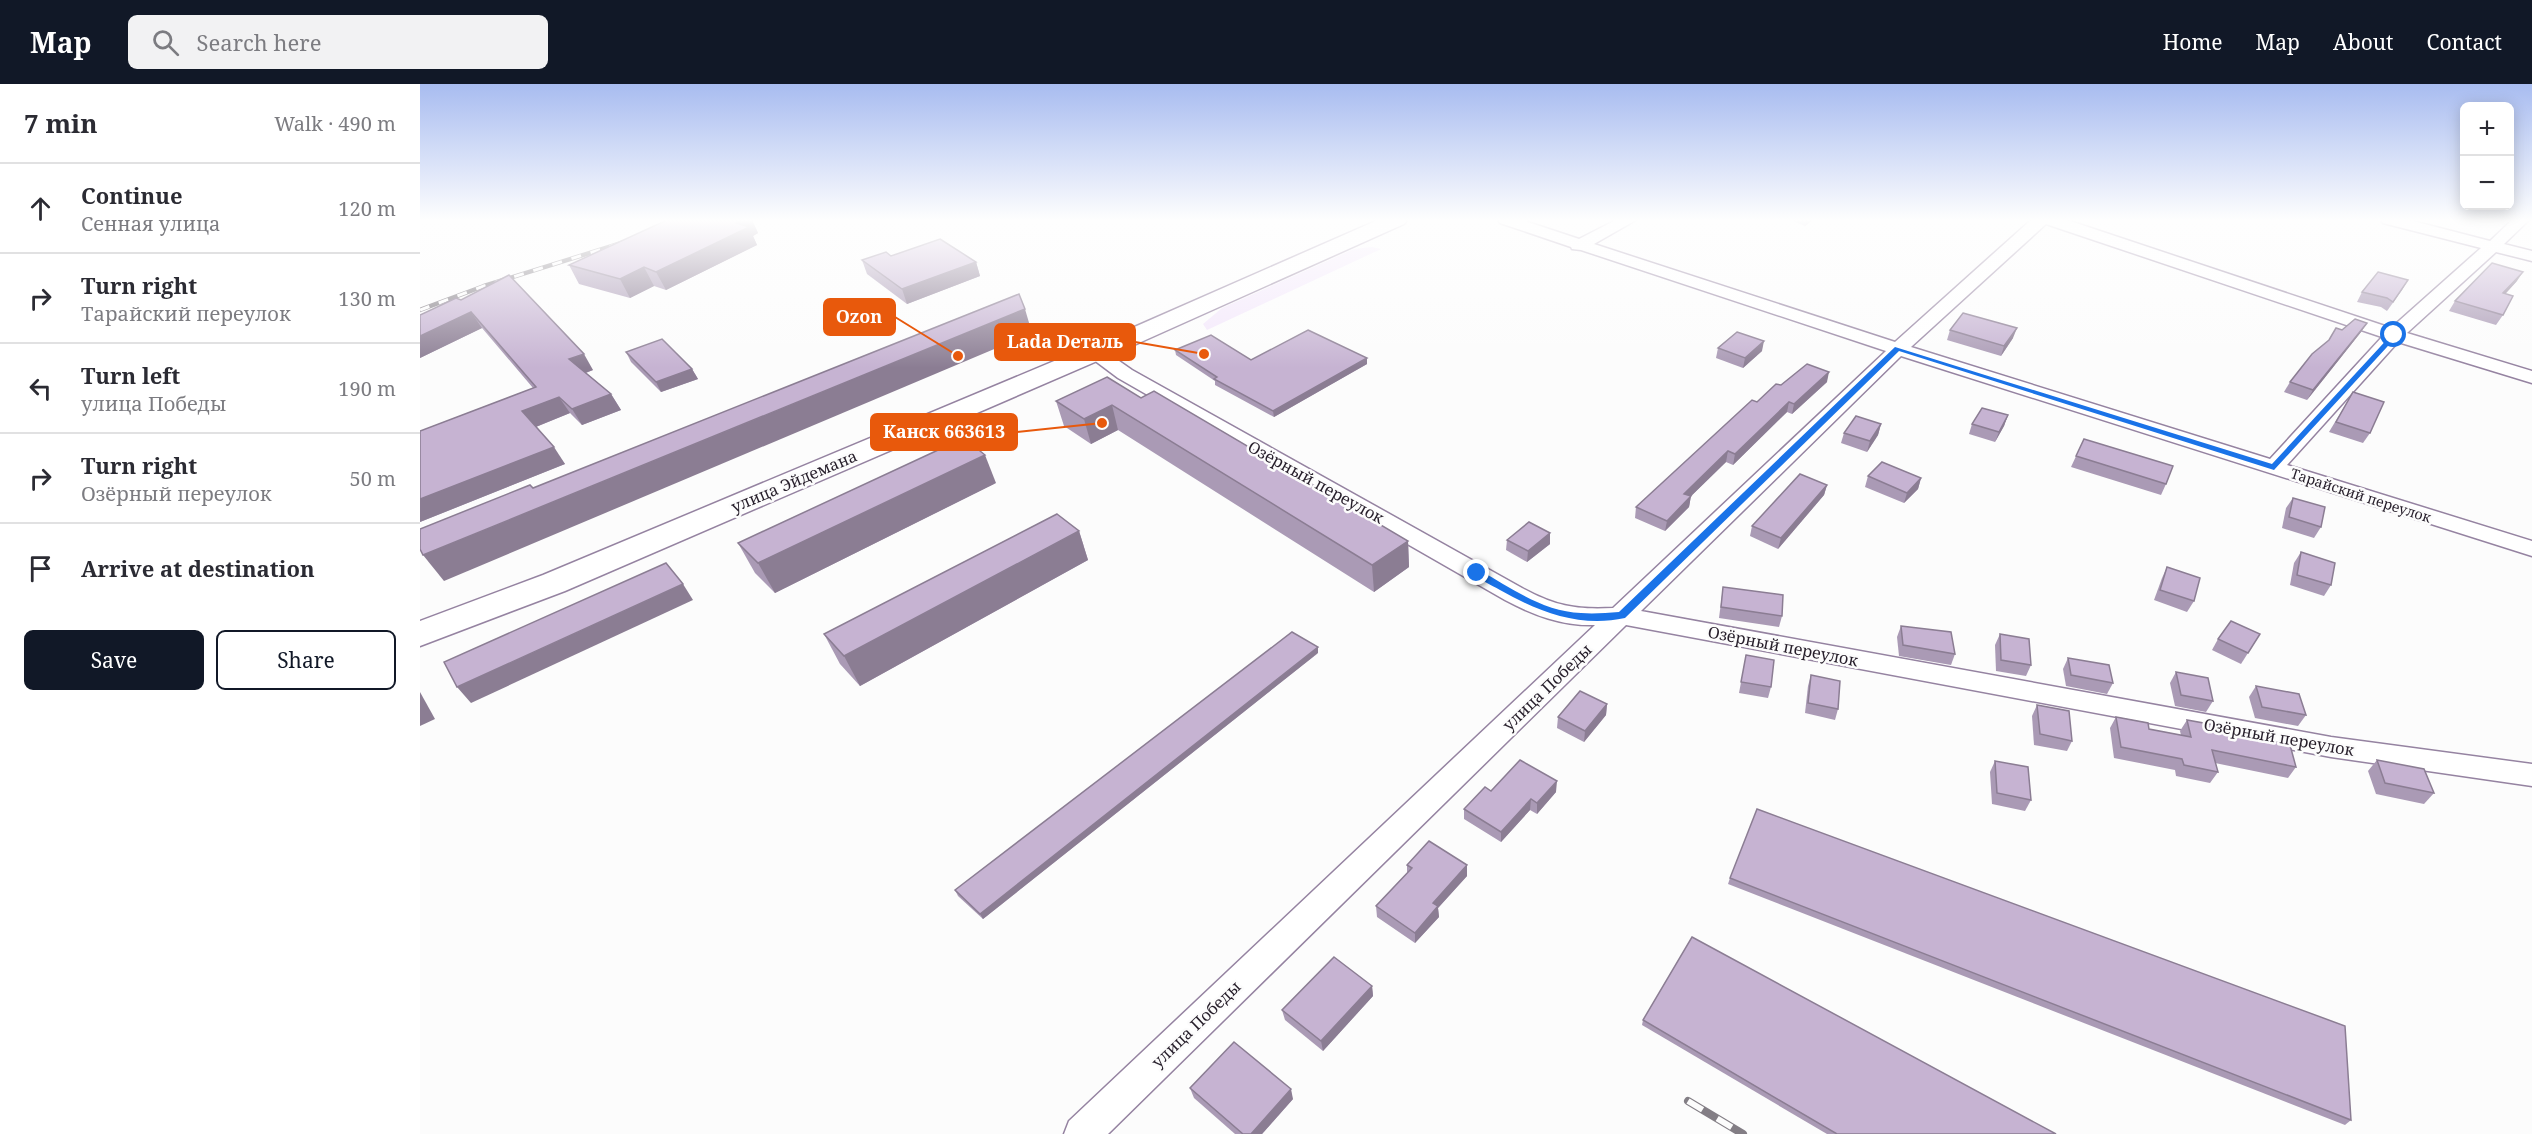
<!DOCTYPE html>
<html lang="en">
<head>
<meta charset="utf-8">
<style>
	:root { --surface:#fff; --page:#f2f2f3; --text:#2b2b33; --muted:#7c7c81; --line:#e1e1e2; --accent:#111827 }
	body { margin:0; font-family:"Noto Serif",serif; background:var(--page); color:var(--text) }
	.controls { position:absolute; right:18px; top:18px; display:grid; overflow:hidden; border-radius:9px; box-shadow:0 3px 15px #0003 }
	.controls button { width:54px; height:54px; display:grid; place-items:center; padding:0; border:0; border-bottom:2px solid var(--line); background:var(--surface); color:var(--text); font:30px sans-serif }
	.stop { position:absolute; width:18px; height:18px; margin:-14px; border:4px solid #1a73e8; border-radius:50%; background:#fff }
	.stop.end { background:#1a73e8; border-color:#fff; box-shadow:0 2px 6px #0008 }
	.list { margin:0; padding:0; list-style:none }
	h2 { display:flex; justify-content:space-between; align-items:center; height:78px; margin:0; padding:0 24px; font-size:26px }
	h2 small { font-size:20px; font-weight:400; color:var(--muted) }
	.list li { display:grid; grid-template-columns:39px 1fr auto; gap:18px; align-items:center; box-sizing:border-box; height:90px; padding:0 24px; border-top:2px solid var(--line) }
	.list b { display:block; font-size:22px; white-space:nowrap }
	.list p { margin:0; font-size:20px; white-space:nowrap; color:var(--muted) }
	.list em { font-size:20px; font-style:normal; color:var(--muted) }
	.actions { display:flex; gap:12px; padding:18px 24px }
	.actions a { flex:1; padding:14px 0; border:2px solid var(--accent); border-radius:9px; text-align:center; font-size:21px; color:var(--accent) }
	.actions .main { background:var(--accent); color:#fff }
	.icon { flex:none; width:33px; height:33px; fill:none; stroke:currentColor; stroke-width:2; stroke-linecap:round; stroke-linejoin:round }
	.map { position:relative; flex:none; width:2112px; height:1050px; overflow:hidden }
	header { display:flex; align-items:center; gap:36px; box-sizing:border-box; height:84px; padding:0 30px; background:var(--accent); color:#fff }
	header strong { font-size:28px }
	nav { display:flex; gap:33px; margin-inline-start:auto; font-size:21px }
	.search { width:420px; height:54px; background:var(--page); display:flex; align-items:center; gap:15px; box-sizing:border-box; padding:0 21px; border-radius:9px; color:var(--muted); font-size:22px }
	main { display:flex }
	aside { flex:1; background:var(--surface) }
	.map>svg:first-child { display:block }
</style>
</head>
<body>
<header>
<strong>Map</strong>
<div class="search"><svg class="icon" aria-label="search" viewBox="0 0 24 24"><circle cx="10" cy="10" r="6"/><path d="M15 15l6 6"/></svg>Search here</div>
<nav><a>Home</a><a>Map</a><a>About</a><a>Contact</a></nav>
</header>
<main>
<aside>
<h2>7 min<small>Walk · 490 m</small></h2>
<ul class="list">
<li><svg class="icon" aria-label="ahead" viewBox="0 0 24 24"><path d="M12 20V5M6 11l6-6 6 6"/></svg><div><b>Continue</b><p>Сенная улица</p></div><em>120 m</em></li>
<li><svg class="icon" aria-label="right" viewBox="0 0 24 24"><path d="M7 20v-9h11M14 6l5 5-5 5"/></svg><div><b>Turn right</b><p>Тарайский переулок</p></div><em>130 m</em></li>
<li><svg class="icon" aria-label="left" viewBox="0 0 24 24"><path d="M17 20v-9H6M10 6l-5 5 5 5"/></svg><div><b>Turn left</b><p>улица Победы</p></div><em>190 m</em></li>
<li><svg class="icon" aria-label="right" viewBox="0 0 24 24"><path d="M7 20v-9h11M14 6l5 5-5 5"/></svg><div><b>Turn right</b><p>Озёрный переулок</p></div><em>50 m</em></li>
<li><svg class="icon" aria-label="arrive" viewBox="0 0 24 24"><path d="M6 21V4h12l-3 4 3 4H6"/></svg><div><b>Arrive at destination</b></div></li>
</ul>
<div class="actions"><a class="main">Save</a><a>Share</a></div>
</aside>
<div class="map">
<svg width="2112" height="1050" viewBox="0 0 2112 1050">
	<rect width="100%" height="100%" fill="#fcfcfc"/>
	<path fill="#f3e7fb" d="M952,163l9,2 -174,81 -4,-6 19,-16 132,-59z"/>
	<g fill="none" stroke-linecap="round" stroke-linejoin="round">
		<defs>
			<path id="minor" d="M1078,136h24l57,19 37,-19h20l-42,24 301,98 136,-122h36l324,108 90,-80 -98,-25 -2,-3h28l81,21 22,-21h17l-25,24 28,7v10l-36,-9 -89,81 125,38v12l-134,-41 -111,123 245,76v15l-631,-200 -260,255 690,126 201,27v22l-201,-29 -705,-132 -518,509h-44l5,-13 526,-496c-33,1 -62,-10 -90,-25l-387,-222 -28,-21 -3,-4 3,-4h12l30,21 390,218c33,18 54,22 91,20l273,-257 -305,-101 -9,-1 -1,-2 -71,-24zM1626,140l336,113 -112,122 -359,-112z"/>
			<path id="secondary" d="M958,136h29l-3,4 -272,122 -567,245 -145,55v-25l123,-46 571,-239z"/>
		</defs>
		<use href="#minor" stroke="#9583a1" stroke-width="3"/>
		<use href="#secondary" stroke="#9583a1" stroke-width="3"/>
		<use href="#minor" fill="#fff" fill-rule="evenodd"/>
		<use href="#secondary" fill="#fff" fill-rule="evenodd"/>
		<defs>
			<path id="rail-far1" d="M0,226l64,-24 144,-45"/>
			<path id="rail" d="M1268,1017l55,33"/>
		</defs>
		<use href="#rail-far1" stroke="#837e85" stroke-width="4.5"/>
		<use href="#rail" stroke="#837e85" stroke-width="8"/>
		<use href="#rail-far1" stroke="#fcfcfc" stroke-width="3" stroke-dasharray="10" stroke-linecap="butt"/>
		<use href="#rail" stroke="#fcfcfc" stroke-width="6" stroke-dasharray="17" stroke-linecap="butt"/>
	</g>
	<g fill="#aa9ab5">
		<path d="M247,136h85l6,13 -5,3 4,9 -91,45 -12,-4 -24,12 -51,-14 -10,-19z"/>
		<path d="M1370,136h23l-8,6z"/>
		<path d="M442,176l114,2 4,14 -73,28 -40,-30z"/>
		<path d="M1988,196l-21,31 -6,-4 -24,-5 5,-10z"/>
		<path d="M2097,197l-12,13 -2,21 -7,10 -47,-14 6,-10z"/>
		<path d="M36,214l137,72 -7,3 25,21 10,16 -39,15 -12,-12 -34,14 29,37 -145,58v-91l113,-43 -51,-60 -62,30v-43z"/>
		<path d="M1530,246l63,8 -12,18 -54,-16z"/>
		<path d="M1922,246l19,2 -54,68 -23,-8 6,-10z"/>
		<path d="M1298,264l44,3 -19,17 -27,-10z"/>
		<path d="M755,266l76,10 116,4 -93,53 -59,-32v-4l-39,-26z"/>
		<path d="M206,268l66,17 6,10 -37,13 -30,-30z"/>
		<path d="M1407,298l-35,32 -5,-2 -54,53 -7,-3 -35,34 -2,11 -24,24 -30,-13 1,-11 121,-105 24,-17z"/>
		<path d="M1933,308l17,41 -7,10 -34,-11z"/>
		<path d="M721,314l267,143 1,26 -35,25 -256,-162 -27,14 -27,-18 -8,-25z"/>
		<path d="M1588,331l-4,11 -9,16 -26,-8 3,-10z"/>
		<path d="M1461,340l-3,11 -11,17 -26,-9 3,-10z"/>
		<path d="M1664,355l82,45 -5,11 -90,-28z"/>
		<path d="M1448,392l53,2 -3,11 -14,14 -39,-16z"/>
		<path d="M576,399l-221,110 -20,-20 -17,-30z"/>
		<path d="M1407,401l-3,10 -46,54 -28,-13 2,-10z"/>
		<path d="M1873,414l28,29 -7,11 -32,-10 4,-20z"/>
		<path d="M659,447l9,29 -228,126 -20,-22 -16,-30z"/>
		<path d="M1130,449v11l-23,18 -21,-12 1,-10z"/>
		<path d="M1881,468l30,33 -7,11 -34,-11 4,-22z"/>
		<path d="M1747,483l27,34 -7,11 -33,-12 8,-22z"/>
		<path d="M1303,503l59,29 -3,11 -60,-9z"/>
		<path d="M1481,542l54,28 -4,11 -52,-9 -2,-19z"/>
		<path d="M1580,550l31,31 -5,11 -30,-5 -1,-26z"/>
		<path d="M1840,550l-19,30 -29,-14 6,-11z"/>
		<path d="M898,569l-335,266 -25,-23 -3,-6z"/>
		<path d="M1326,571l25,32 -3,11 -29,-5z"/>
		<path d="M1648,574l45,25 -6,11 -41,-8 -3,-17z"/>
		<path d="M1756,588l37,29 -7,11 -31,-6 -5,-23z"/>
		<path d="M1391,591l27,34 -3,11 -30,-7 3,-27z"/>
		<path d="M1836,602l50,29 -8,11 -43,-8 -6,-21z"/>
		<path d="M1187,620l-1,11 -22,27 -27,-14 1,-11z"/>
		<path d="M1617,621l35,36 -5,10 -33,-6 -2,-29z"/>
		<path d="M1696,633l33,12 32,6 -1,-4 7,-11 34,10 75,37 -8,11 -73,-15 3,9 -8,11 -34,-7 -1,-6 -61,-12 -4,-30z"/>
		<path d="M1957,676l57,33 -10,11 -48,-10 -8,-23z"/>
		<path d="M1575,677l36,39 -6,11 -33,-7 -2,-32z"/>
		<path d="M1071,707l65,1 -19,22 -7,-4 -29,32 -37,-23v-10z"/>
		<path d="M987,781h60v11l-29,32 1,9 -24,26 -38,-26 -1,-11 31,-33z"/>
		<path d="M1310,794l621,242 -6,5 -617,-241z"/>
		<path d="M952,902l1,10 -50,55 -38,-31 -3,-10z"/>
		<path d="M1223,936l413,114h-229l-185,-109z"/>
		<path d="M770,1004l103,11 -31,35h-27l-41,-36z"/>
	</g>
	<g fill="#8b7d93">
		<path d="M320,136h12l6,13 -5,3 4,9 -91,45 -10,-18z"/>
		<path d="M1387,136h6l-8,6z"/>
		<path d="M556,178l4,14 -73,28 -5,-15z"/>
		<path d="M224,183l10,19 -24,12 -10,-19z"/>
		<path d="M2103,188l-6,9 -20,22 6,-10z"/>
		<path d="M1988,196l-6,10 -15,21 6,-9z"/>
		<path d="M605,225l7,24 -588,248 -21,-26z"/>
		<path d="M51,228l11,16 -62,30v-22z"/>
		<path d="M1947,239l-6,9 -54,68 6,-10z"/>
		<path d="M1597,244l-4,10 -12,18 3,-10z"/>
		<path d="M1344,257l-2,10 -19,17 2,-10z"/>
		<path d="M164,270l9,16 -14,5 -10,-16z"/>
		<path d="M947,274v6l-93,53 -1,-6z"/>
		<path d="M272,285l6,10 -37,13 -5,-10z"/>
		<path d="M1409,288l-2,10 -35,32 2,-10z"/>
		<path d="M191,310l10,16 -39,15 -10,-16z"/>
		<path d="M139,313l11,16 -37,15 -11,-17z"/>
		<path d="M1369,318l-2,10 -54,53 2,-11z"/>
		<path d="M692,321l6,25 -27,14 -7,-25z"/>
		<path d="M1588,331l-4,11 -9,16 4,-10z"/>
		<path d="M1461,340l-3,11 -11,17 3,-11z"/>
		<path d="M134,363l11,17 -145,58v-23z"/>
		<path d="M1308,367l-2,11 -43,42 1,-10z"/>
		<path d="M565,371l11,28 -221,110 -17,-30z"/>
		<path d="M1501,394l-3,11 -14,14 3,-10z"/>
		<path d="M1407,401l-3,10 -46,54 3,-11z"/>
		<path d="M1271,412l-2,11 -24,24 2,-10z"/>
		<path d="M659,447l9,29 -228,126 -16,-30z"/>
		<path d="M1130,449v11l-23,18 1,-11z"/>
		<path d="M988,457l1,26 -35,25 -2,-27z"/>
		<path d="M263,500l10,16 -222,103 -14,-16z"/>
		<path d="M898,563v6l-335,266 -3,-5z"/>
		<path d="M0,608l15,27 -15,7z"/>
		<path d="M1187,620l-1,11 -22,27 1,-11z"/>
		<path d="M1137,697l-1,11 -19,22v-11z"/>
		<path d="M1111,715l-1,11 -29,32v-10z"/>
		<path d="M1047,781v11l-29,32 1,9 -24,26v-10l18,-30z"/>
		<path d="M952,902l1,10 -50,55 -2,-10z"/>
		<path d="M871,1005l2,10 -31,35h-11z"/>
	</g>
	<g fill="#c6b3d2" stroke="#8b7d93" stroke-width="1.5">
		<path d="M247,136h73l-4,3 13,4 -93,45 -12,-5 -24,12 -51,-14z"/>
		<path d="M520,155l36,23 -74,27 -40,-29 24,-8 5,4z"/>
		<path d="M2072,179l31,9 -20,21 10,3 -10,19 -48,-14z"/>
		<path d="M1958,188l30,8 -15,22 -6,-4 -25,-6z"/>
		<path d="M89,191l75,79 -15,5 42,35 -39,15 -13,-12 -37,14 32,36 -134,52v-68l116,-44 -65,-75 -51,24v-21l36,-17 5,2z"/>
		<path d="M599,210l6,15 -602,246 -3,-6v-20l110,-44 3,3z"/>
		<path d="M1543,229l54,15 -13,18 -54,-16z"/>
		<path d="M1935,235l12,4 -54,67 -23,-8 22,-28 17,-14 7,-12 6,2z"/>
		<path d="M888,246l59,28 -94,53 -59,-32 3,-2 -42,-27 36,-15 40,25z"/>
		<path d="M1317,248l27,9 -19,17 -27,-10z"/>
		<path d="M242,255l30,30 -36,13 -30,-30z"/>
		<path d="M1387,280l22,8 -35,32 -5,-2 -54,52 -7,-3 -44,43 7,2 -24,25 -31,-14 116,-107 5,2 19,-18 5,1z"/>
		<path d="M687,293l34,21 13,-7 254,150 -36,24 -260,-160 -28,14 -28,-18z"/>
		<path d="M1933,308l31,10 -14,31 -34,-11z"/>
		<path d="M1562,324l26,7 -9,17 -27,-8z"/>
		<path d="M1436,332l25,8 -11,17 -26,-8z"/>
		<path d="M544,354l21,17 -227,108 -20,-20z"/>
		<path d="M1664,355l89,27 -7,18 -90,-28z"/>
		<path d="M1462,378l39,16 -14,15 -39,-17z"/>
		<path d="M1380,390l27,11 -46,53 -29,-12z"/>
		<path d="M1873,414l32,9 -4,20 -32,-10z"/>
		<path d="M637,430l22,17 -235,125 -20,-22z"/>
		<path d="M1109,438l21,11 -22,18 -21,-11z"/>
		<path d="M1881,468l34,11 -4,22 -34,-10z"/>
		<path d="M246,479l17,21 -226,103 -13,-25z"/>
		<path d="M1747,483l33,11 -6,23 -34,-11z"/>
		<path d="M1303,503l60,8 -1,21 -61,-9z"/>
		<path d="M1811,537l29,13 -12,19 -30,-14z"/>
		<path d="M1481,542l50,6 4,22 -52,-9z"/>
		<path d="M872,548l26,15 -338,267 -25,-24z"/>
		<path d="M1580,550l29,5 2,26 -30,-5z"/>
		<path d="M1326,571l28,5 -3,27 -30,-5z"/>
		<path d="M1648,574l41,7 4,18 -42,-8z"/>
		<path d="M1756,588l32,6 5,23 -32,-6z"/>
		<path d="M1391,591l29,6 -2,28 -30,-6z"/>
		<path d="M1836,602l43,8 7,21 -44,-8z"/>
		<path d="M1160,607l27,13 -22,27 -27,-14z"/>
		<path d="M1617,621l32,6 3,30 -32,-7z"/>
		<path d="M1696,633l32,6 1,6 42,8 -4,-17 33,6 1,4 69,15 6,22 -84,-17 6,22 -34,-7 -2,-6 -61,-12z"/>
		<path d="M1100,676l37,21 -20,22 -6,-4 -30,33 -37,-23 21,-22 6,4z"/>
		<path d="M1957,676l47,9 10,24 -49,-10z"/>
		<path d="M1575,677l33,6 3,33 -34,-7z"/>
		<path d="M1337,725l588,217 6,94 -621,-242z"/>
		<path d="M1009,757l38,24 -34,38 5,3 -23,27 -39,-27 36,-38 -5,-3z"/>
		<path d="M1272,853l364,197h-219l-194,-114z"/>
		<path d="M914,873l38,29 -51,55 -39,-31z"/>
		<path d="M814,958l57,47 -40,45h-8l-53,-46z"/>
	</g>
	<linearGradient id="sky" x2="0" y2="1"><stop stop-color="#a8bcf0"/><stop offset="0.48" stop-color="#fefefe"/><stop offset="1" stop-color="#fefefe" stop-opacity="0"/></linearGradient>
	<rect width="2112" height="284" fill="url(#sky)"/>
	<path fill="#1a73e8" d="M1972,250l6,1 -124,135 -375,-119 -274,267c-45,10 -86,-6 -125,-28 -9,-5 -20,-10 -28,-17l9,-2c30,17 63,41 100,42 12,1 25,0 38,-1l276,-265 377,117z"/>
	<g text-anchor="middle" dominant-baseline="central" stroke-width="5" stroke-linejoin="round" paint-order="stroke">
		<g font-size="14" fill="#261e2a" stroke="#fcfcfc">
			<text transform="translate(1941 411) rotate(18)">Тарайский переулок</text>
		</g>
		<g font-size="16" fill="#261e2a" stroke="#fcfcfc">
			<text transform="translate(374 397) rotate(-23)">улица Эйдемана</text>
			<text transform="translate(896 398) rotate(29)">Озёрный переулок</text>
			<text transform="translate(1363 562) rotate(11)">Озёрный переулок</text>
			<text transform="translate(1127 603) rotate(-44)">улица Победы</text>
			<text transform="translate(1859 653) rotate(10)">Озёрный переулок</text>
			<text transform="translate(776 940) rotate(-44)">улица Победы</text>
		</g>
	</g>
	<path fill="none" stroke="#e8590c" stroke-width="2" d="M538 272L475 233M784 270L715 258M682 339L597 348"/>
	<g fill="#e8590c" stroke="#fcfcfc" stroke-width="2">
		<circle cx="538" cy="272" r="6"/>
		<circle cx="784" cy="270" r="6"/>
		<circle cx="682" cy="339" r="6"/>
	</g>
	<g fill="#e8590c" stroke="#e8590c" stroke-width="2">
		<rect x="404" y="215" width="71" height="36" rx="6"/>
		<rect x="575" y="240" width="140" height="36" rx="6"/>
		<rect x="451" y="330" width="146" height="36" rx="6"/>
	</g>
	<g font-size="18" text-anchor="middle" font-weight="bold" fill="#fff">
		<text x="439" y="239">Ozon</text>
		<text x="645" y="264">Lada Dеталь</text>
		<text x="524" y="354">Канск 663613</text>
	</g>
</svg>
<div class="controls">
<button>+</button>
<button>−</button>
</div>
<div class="stop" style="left:1974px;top:251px"></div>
<div class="stop end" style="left:1057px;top:489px"></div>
</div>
</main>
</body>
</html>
